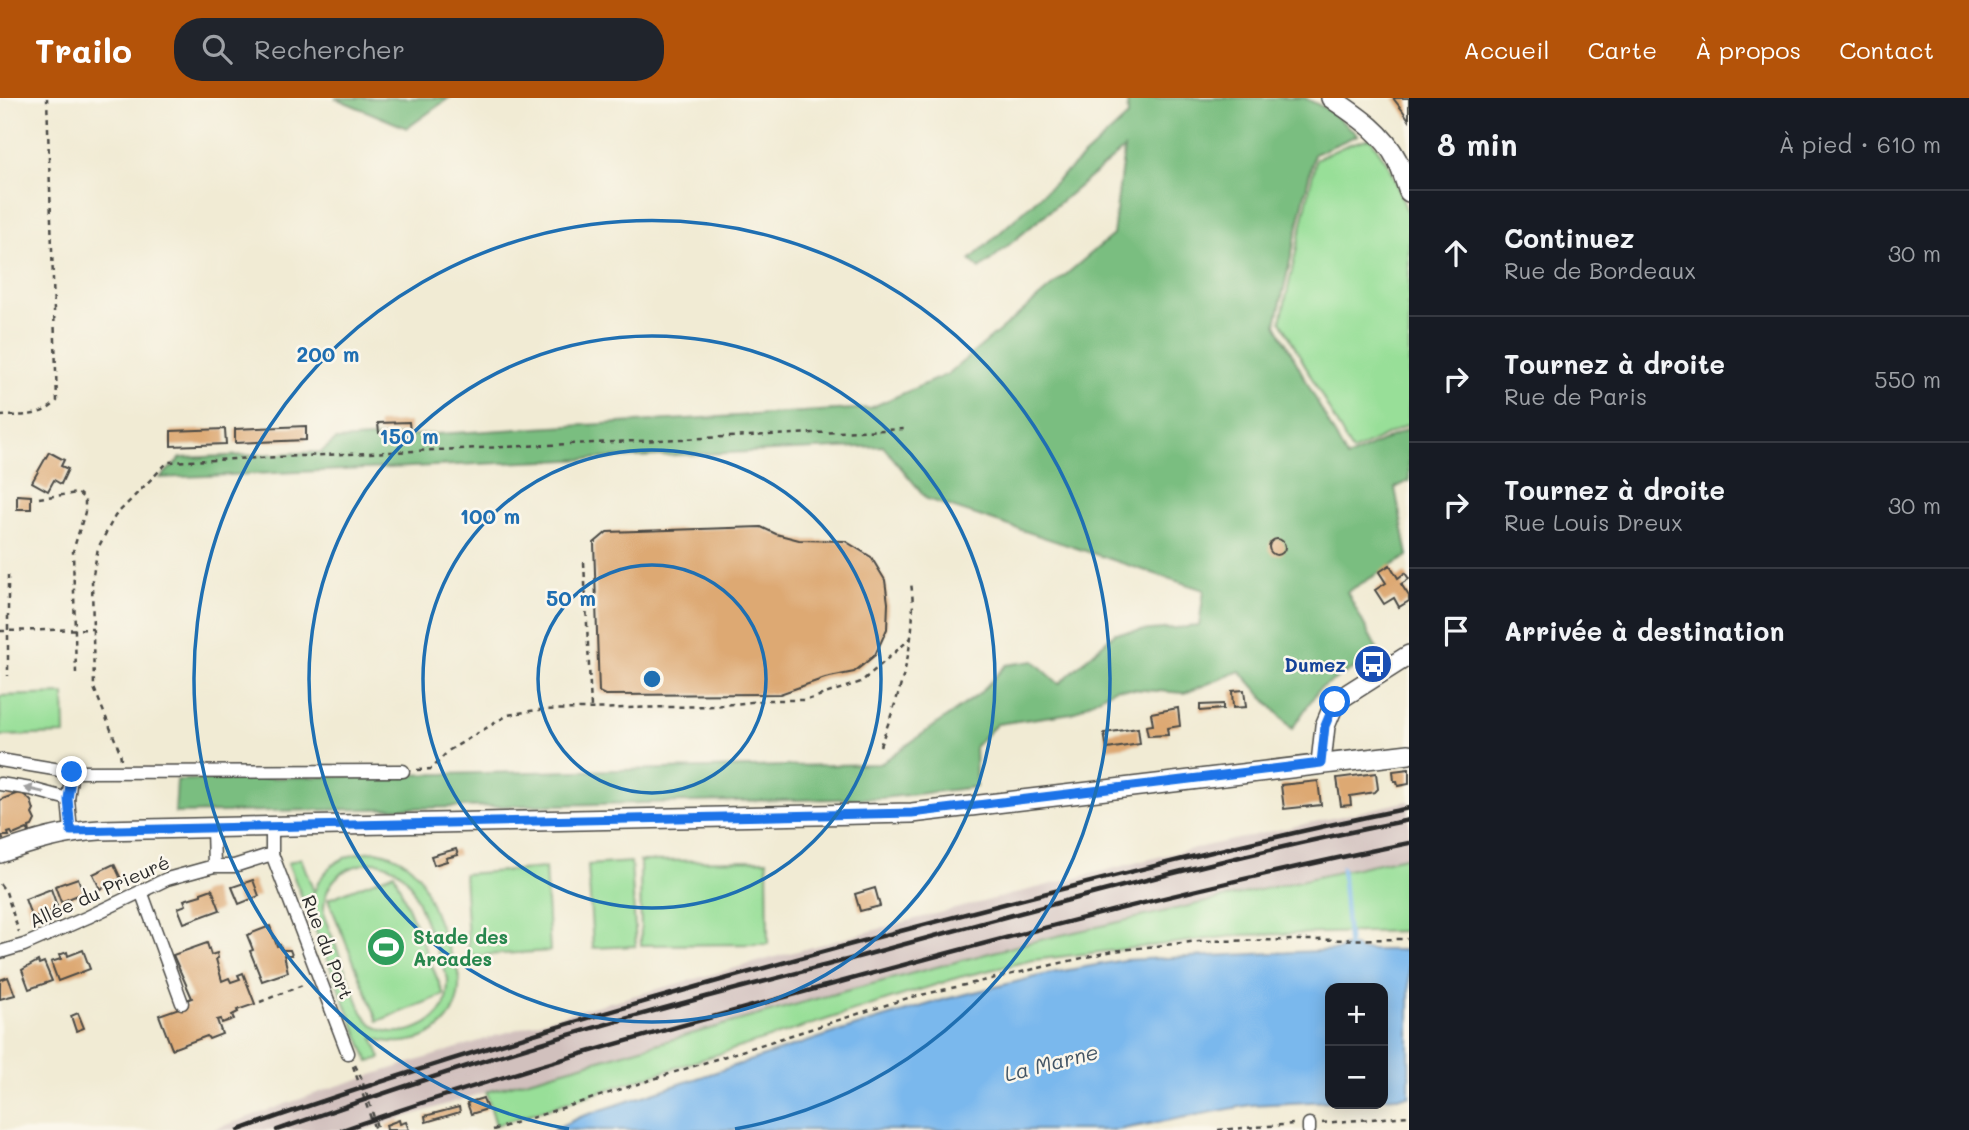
<!DOCTYPE html>
<html lang="fr">
<head>
<meta charset="utf-8">
<style>
	:root { --surface:#171b24; --page:#20242c; --text:#f1f3f6; --muted:#9ea1a6; --line:#363941; --accent:#b45309 }
	body { margin:0; font-family:Mali,sans-serif; background:var(--page); color:var(--text) }
	.controls { position:absolute; right:21px; bottom:21px; display:grid; overflow:hidden; border-radius:14px; box-shadow:0 4px 18px #0003 }
	.controls button { width:63px; height:63px; display:grid; place-items:center; padding:0; border:0; border-bottom:2px solid var(--line); background:var(--surface); color:var(--text); font:35px sans-serif }
	.stop { position:absolute; width:21px; height:21px; margin:-16px; border:5px solid #1a73e8; border-radius:50%; background:#fff }
	.stop.end { background:#1a73e8; border-color:#fff; box-shadow:0 2px 7px #0008 }
	.list { margin:0; padding:0; list-style:none }
	h2 { display:flex; justify-content:space-between; align-items:center; height:91px; margin:0; padding:0 28px; font-size:30px }
	h2 small { font-size:23px; font-weight:400; color:var(--muted) }
	.list li { display:grid; grid-template-columns:46px 1fr auto; gap:21px; align-items:center; box-sizing:border-box; height:126px; padding:0 28px; border-top:2px solid var(--line) }
	.list b { display:block; font-size:26px; white-space:nowrap }
	.list p { margin:0; font-size:23px; white-space:nowrap; color:var(--muted) }
	.list em { font-size:23px; font-style:normal; color:var(--muted) }
	.icon { flex:none; width:38px; height:38px; fill:none; stroke:currentColor; stroke-width:2; stroke-linecap:round; stroke-linejoin:round }
	.map { position:relative; flex:none; width:1409px; height:1032px; overflow:hidden }
	header { display:flex; align-items:center; gap:42px; box-sizing:border-box; height:98px; padding:0 35px; background:var(--accent); color:#fff }
	header strong { font-size:33px }
	nav { display:flex; gap:38px; margin-inline-start:auto; font-size:24px }
	.search { width:490px; height:63px; background:var(--page); display:flex; align-items:center; gap:18px; box-sizing:border-box; padding:0 24px; border-radius:28px; color:var(--muted); font-size:26px }
	main { display:flex }
	aside { flex:1; background:var(--surface) }
	.map>svg:first-child { display:block }
</style>
</head>
<body>
<header>
<strong>Trailo</strong>
<div class="search"><svg class="icon" aria-label="search" viewBox="0 0 24 24"><circle cx="10" cy="10" r="6"/><path d="M15 15l6 6"/></svg>Rechercher</div>
<nav><a>Accueil</a><a>Carte</a><a>À propos</a><a>Contact</a></nav>
</header>
<main>
<div class="map">
<svg width="1409" height="1032" viewBox="0 0 1409 1032">
	<rect width="100%" height="100%" fill="#fbf7ec"/>
	<filter id="ink" filterUnits="userSpaceOnUse"><feTurbulence type="fractalNoise" baseFrequency=".0143" numOctaves="2"/><feDisplacementMap in="SourceGraphic" scale="14" xChannelSelector="R" yChannelSelector="G"/><feConvolveMatrix kernelMatrix="1 2 1 2 8 2 1 2 1" color-interpolation-filters="sRGB"/></filter>
	<filter id="wash" filterUnits="userSpaceOnUse"><feTurbulence type="fractalNoise" baseFrequency=".00686" numOctaves="4" result="noise"/><feDisplacementMap in="SourceGraphic" scale="28" xChannelSelector="R" yChannelSelector="G"/><feGaussianBlur stdDeviation="1.57" result="paint"/><feColorMatrix in="noise" values="0 0 0 0 0 0 0 0 0 0 0 0 0 0 0 0 0 1.4 0 .05"/><feComposite in="paint" operator="in"/></filter>
	<g filter="url(#wash)">
		<rect width="100%" height="100%" fill="#f1ebd4"/>
		<path fill="#d1c0bd" d="M1409,703v55l-378,86 -212,56 -333,94 -121,38h-153l122,-43 221,-70 364,-99 259,-66z"/>
		<g fill="#98df98" stroke="#628562" stroke-width="2" fill-rule="evenodd">
			<path d="M1370,40l18,26 21,52v88l-2,1 2,5v114l-57,28 -71,-131 35,-162 31,-14z"/>
			<path d="M64,596l1,40 -65,2v-40z"/>
			<path d="M376,753c20,4 33,11 45,28l37,93c9,51 -38,82 -85,66l8,20 -12,4 -81,-199 13,-5 13,34c11,-29 32,-39 62,-41zM377,764c17,4 25,10 34,23l37,94c0,9 0,18 -4,27 -10,20 -41,31 -62,24 -9,-3 -14,-10 -20,-18l-38,-96c-2,-36 20,-51 53,-54z"/>
			<path d="M1409,758v75l-167,4 -209,25 -73,17 -464,148 -10,-33 333,-94 212,-56z"/>
			<path d="M767,762l1,84 -127,1 -1,-84z"/>
			<path d="M631,764l5,84 -43,2 -5,-83z"/>
			<path d="M545,770l5,83 -81,5 -5,-82z"/>
			<path d="M394,775l50,122 -66,26 -50,-122z"/>
		</g>
		<g fill="#7abe80" stroke="#527456" stroke-width="2">
			<path d="M335,0h114l-42,30z"/>
			<path d="M1127,0h178l22,11 31,26 -44,19 -38,170 71,134 62,-30v53l-14,7 13,68 -61,36 32,61 -60,36 -27,40 -52,-58 -55,22 -69,-5 -44,25 -75,11 -22,22 1,41 -94,11 -707,15 2,-33 703,-16 99,-70 27,-29 28,-4 25,23 56,-51 84,-7 5,-36 -277,-91 -44,-53 -723,32 21,-20 140,-6 15,-12 534,-32 78,-34 165,-139 11,-86 -144,120 -10,-9 158,-144z"/>
		</g>
		<path fill="#7ab8ed" stroke="#52728c" stroke-width="2" d="M1343,848h11l5,4h50v146l-26,2v-110h-53v113l-80,4 -133,25h-564l27,-13 251,-83 115,-35 106,-26 72,-13 216,-10z"/>
		<g fill="none" stroke-linecap="round" stroke-linejoin="round">
			<path stroke="#7ab8ed" stroke-width="4.5" d="M1342,770l7,83"/>
		</g>
		<g id="blocks">
			<g fill="#dda973">
				<path d="M1393,0h16v22l-6,-9z"/>
				<path d="M409,324l1,10 -31,1 -1,-10z"/>
				<path d="M306,328v14l-71,3v-14z"/>
				<path d="M225,331l1,15 -55,2v-15z"/>
				<path d="M49,354l15,8 -3,6 7,3 -7,15 -7,-4 -6,11 -16,-9z"/>
				<path d="M17,397l14,1v13h-14z"/>
				<path d="M761,429l15,7 23,6 46,1 26,16 14,23 3,23 -1,26 -12,26 -21,17 -29,6 -45,16 -175,1 -6,-3 -5,-149 13,-11z"/>
				<circle cx="1277" cy="449" r="8"/>
				<path d="M1390,467l8,13 7,-5 4,6 -8,5 8,12v5l-10,6 -5,-9 -10,6 -9,-14 11,-7 -7,-11z"/>
				<path d="M1244,592l2,17 -13,1 -1,-17z"/>
				<path d="M1223,606v5l-23,2v-6z"/>
				<path d="M1178,610l2,18 -13,2 1,7 -20,1 -2,-10 7,-1 -2,-12z"/>
				<path d="M1138,630l2,16 -33,5 -3,-16z"/>
				<path d="M1409,671v15l-11,2 -1,-5h-3l-1,-10z"/>
				<path d="M1376,675l2,16 -3,3 -25,4 1,9 -10,1 -4,-28z"/>
				<path d="M1318,683l3,24 -37,4 -3,-24z"/>
				<path d="M21,694l10,9 3,9 -2,4 3,6 -3,6 -3,1 1,6 -3,-4 -14,6 -2,-3 -3,1 1,3h-7l1,3 -3,1v-40z"/>
				<path d="M456,751l2,6 -12,3 1,3 -13,4 -3,-9z"/>
				<path d="M114,766l7,15 -21,10 -7,-15z"/>
				<path d="M78,780l5,15 -22,9 -6,-16z"/>
				<path d="M253,782l6,16 -20,8 -7,-17z"/>
				<path d="M875,790l5,18 -20,5 -5,-17z"/>
				<path d="M51,791l7,20 -26,9 -7,-19z"/>
				<path d="M212,791l8,21 -36,13 -6,-15 8,-3 -2,-5 17,-5v-2z"/>
				<path d="M270,828l7,20 3,-1 2,5h8l2,5h-8l4,17 -26,9 -12,-30 3,-1 -6,-15z"/>
				<path d="M207,845l4,12 6,-2 1,5 -2,1 6,22 7,-3 2,4 9,-3 -2,-4 5,-2 12,31 -18,6 1,2 -6,3 2,4 -12,4 -1,-4 -4,1 5,14 -13,5 -2,-3 -35,13 -13,-34 29,-10 -2,-5 6,-2 -19,-43z"/>
				<path d="M83,852l7,19 -32,12 -7,-19 10,-3 -2,-4 8,-3 1,4z"/>
				<path d="M38,863l1,3 5,-2 8,19 -23,8 -7,-19z"/>
				<path d="M8,879l7,18 -15,4v-19z"/>
				<path d="M78,915l6,15 -8,3 -5,-15z"/>
				<path d="M483,1000l4,11 -16,5 -4,-11z"/>
				<path d="M459,1009l1,5 -34,10 -1,-6z"/>
				<path d="M399,1022l1,4 6,-2 3,8h-22l-1,-5z"/>
			</g>
		</g>
	</g>
	<g filter="url(#ink)">
		<use href="#blocks" fill-opacity="0" stroke="#494844" stroke-width="2"/>
		<g fill="none" stroke-linecap="round" stroke-linejoin="round">
			<defs>
				<g id="minor">
					<path d="M0,662l72,12 331,-1"/>
					<path d="M0,686l31,5 37,10"/>
					<path d="M213,730l1,38"/>
					<path d="M71,733l-3,-32 4,-27"/>
					<path d="M272,756l76,199"/>
					<path d="M141,793l41,112"/>
					<path d="M0,854l24,-7 64,-28 79,-38 47,-13h20l38,-12v-27"/>
					<path d="M1309,1026v6"/>
				</g>
				<g id="secondary">
					<path d="M1331,0c25,17 52,34 66,62 5,10 8,21 12,32"/>
					<path d="M1321,665l4,-37 10,-24 74,-47"/>
					<path d="M0,755c34,-12 64,-21 100,-23l812,-17 497,-59"/>
				</g>
			</defs>
			<use href="#minor" stroke="#494844" stroke-width="15"/>
			<use href="#secondary" stroke="#494844" stroke-width="22"/>
			<g stroke="#494844" stroke-width="2.5" stroke-dasharray="5 5" stroke-linecap="butt">
				<path d="M0,318c21,-1 42,2 57,-15l-10,-303"/>
				<path d="M39,400l39,-5 7,6v13l-12,39 3,123"/>
				<path d="M584,464l7,145"/>
				<path d="M8,477v101"/>
				<path d="M0,533l93,-2"/>
				<path d="M880,648c19,-51 39,-107 31,-163"/>
				<path d="M121,661l-1,-7 -26,-64 -2,-108 6,-32 17,-32 53,-54 737,-33"/>
				<path d="M417,672l15,-1 16,-18 60,-36 28,-5 179,-4 55,-6h37l54,-18 50,-44"/>
				<path d="M0,786l6,8 13,40"/>
				<path d="M260,904l45,-18"/>
				<path d="M355,967l6,12 17,53"/>
				<path d="M353,968l22,64"/>
				<path d="M1322,1025l87,-7"/>
				<path d="M493,1032l415,-132 205,-47 86,-10 210,-2"/>
				<path d="M1218,1032l76,-6"/>
			</g>
			<use href="#minor" stroke="#fff" stroke-width="12"/>
			<use href="#secondary" stroke="#fff" stroke-width="19"/>
			<g stroke="#2b2b2b" stroke-width="4.5">
				<path d="M239,1032c215,-76 434,-138 654,-197 171,-45 342,-89 516,-125"/>
				<path d="M277,1032c86,-30 171,-59 258,-85 105,-32 212,-59 319,-87 183,-50 368,-101 555,-138"/>
				<path d="M342,1032c159,-56 322,-100 484,-144 194,-53 387,-103 583,-143"/>
			</g>
		</g>
		<defs><path id="oneway-solid" d="M-6-.8H1V-3.2L6.5 0L1 3.2V.8H-6Z" transform="scale(1.75)"/></defs>
		<use fill="#a0a0a0" href="#oneway-solid" transform="translate(34 692) rotate(-167)"/>
	</g>
	<g fill="none" stroke-linecap="round" stroke-linejoin="round" filter="url(#ink)">
		<path stroke="#1a73e8" stroke-width="9" d="M72,674l-4,27 3,32 841,-18 409,-50 4,-37 10,-24"/>
	</g>
	<g fill="none" stroke="#1f6fb2" stroke-width="3.5">
		<circle cx="652" cy="581" r="114"/>
		<circle cx="652" cy="581" r="229"/>
		<circle cx="652" cy="581" r="343"/>
		<path d="M569 1031A458 458 0 1 1 735 1031"/>
	</g>
	<defs>
		<symbol id="bus-disc" viewBox="-11 -11 22 22"><circle r="9.5" fill="#1a4fb4" stroke="#fbf7ec"/><path d="M-5-6H5V4H4V6H2V4H-2V6H-4V4H-5ZM-3.5-4V0h7V-4ZM-3.5 1.2v1.5H-2V1.2ZM2 1.2v1.5H3.5V1.2Z" fill="#fff"/></symbol>
		<symbol id="stadium-disc" viewBox="-11 -11 22 22"><circle r="9.5" fill="#2e9e5b" stroke="#fbf7ec"/><path d="M0-5a6.5 5 0 1 0 0 10a6.5 5 0 1 0 0-10ZM-3.5-1.8h7v3.6h-7Z" fill="#fff"/></symbol>
	</defs>
	<g fill-rule="evenodd">
		<use href="#bus-disc" x="1351" y="544" width="44" height="44"/>
		<use href="#stadium-disc" x="364" y="827" width="44" height="44"/>
	</g>
	<g text-anchor="middle" dominant-baseline="central" stroke-width="5" stroke-linejoin="round" paint-order="stroke">
		<g font-size="19" font-weight="bold" fill="#164399" stroke="#fbf7ec" text-anchor="end">
			<text x="1346" y="566">Dumez</text>
		</g>
		<g font-size="19" fill="#2b2b2b" stroke="#fbf7ec">
			<text transform="translate(99 793) rotate(-24)">Allée du Prieuré</text>
			<text transform="translate(328 849) rotate(69)">Rue du Port</text>
		</g>
		<g font-size="19" font-weight="bold" fill="#27864d" stroke="#fbf7ec" text-anchor="start">
			<text x="413" y="838">Stade des<tspan x="413" dy="22">Arcades</tspan></text>
		</g>
		<g font-size="21" font-style="italic" fill="#435565" stroke="#fbf7ec">
			<text transform="translate(1051 964) rotate(-14)">La Marne</text>
		</g>
	</g>
	<circle cx="652" cy="581" r="10" fill="#1f6fb2" stroke="#fbf7ec" stroke-width="3.5"/>
	<g font-size="21" text-anchor="middle" font-weight="bold" fill="#1f6fb2" stroke="#fbf7ec" stroke-width="5" stroke-linejoin="round" paint-order="stroke">
		<text x="328" y="264">200 m</text>
		<text x="409" y="346">150 m</text>
		<text x="490" y="426">100 m</text>
		<text x="571" y="508">50 m</text>
	</g>
</svg>
<div class="controls">
<button>+</button>
<button>−</button>
</div>
<div class="stop" style="left:1335px;top:604px"></div>
<div class="stop end" style="left:72px;top:674px"></div>
</div>
<aside>
<h2>8 min<small>À pied · 610 m</small></h2>
<ul class="list">
<li><svg class="icon" aria-label="ahead" viewBox="0 0 24 24"><path d="M12 20V5M6 11l6-6 6 6"/></svg><div><b>Continuez</b><p>Rue de Bordeaux</p></div><em>30 m</em></li>
<li><svg class="icon" aria-label="right" viewBox="0 0 24 24"><path d="M7 20v-9h11M14 6l5 5-5 5"/></svg><div><b>Tournez à droite</b><p>Rue de Paris</p></div><em>550 m</em></li>
<li><svg class="icon" aria-label="right" viewBox="0 0 24 24"><path d="M7 20v-9h11M14 6l5 5-5 5"/></svg><div><b>Tournez à droite</b><p>Rue Louis Dreux</p></div><em>30 m</em></li>
<li><svg class="icon" aria-label="arrive" viewBox="0 0 24 24"><path d="M6 21V4h12l-3 4 3 4H6"/></svg><div><b>Arrivée à destination</b></div></li>
</ul>
</aside>
</main>
</body>
</html>
